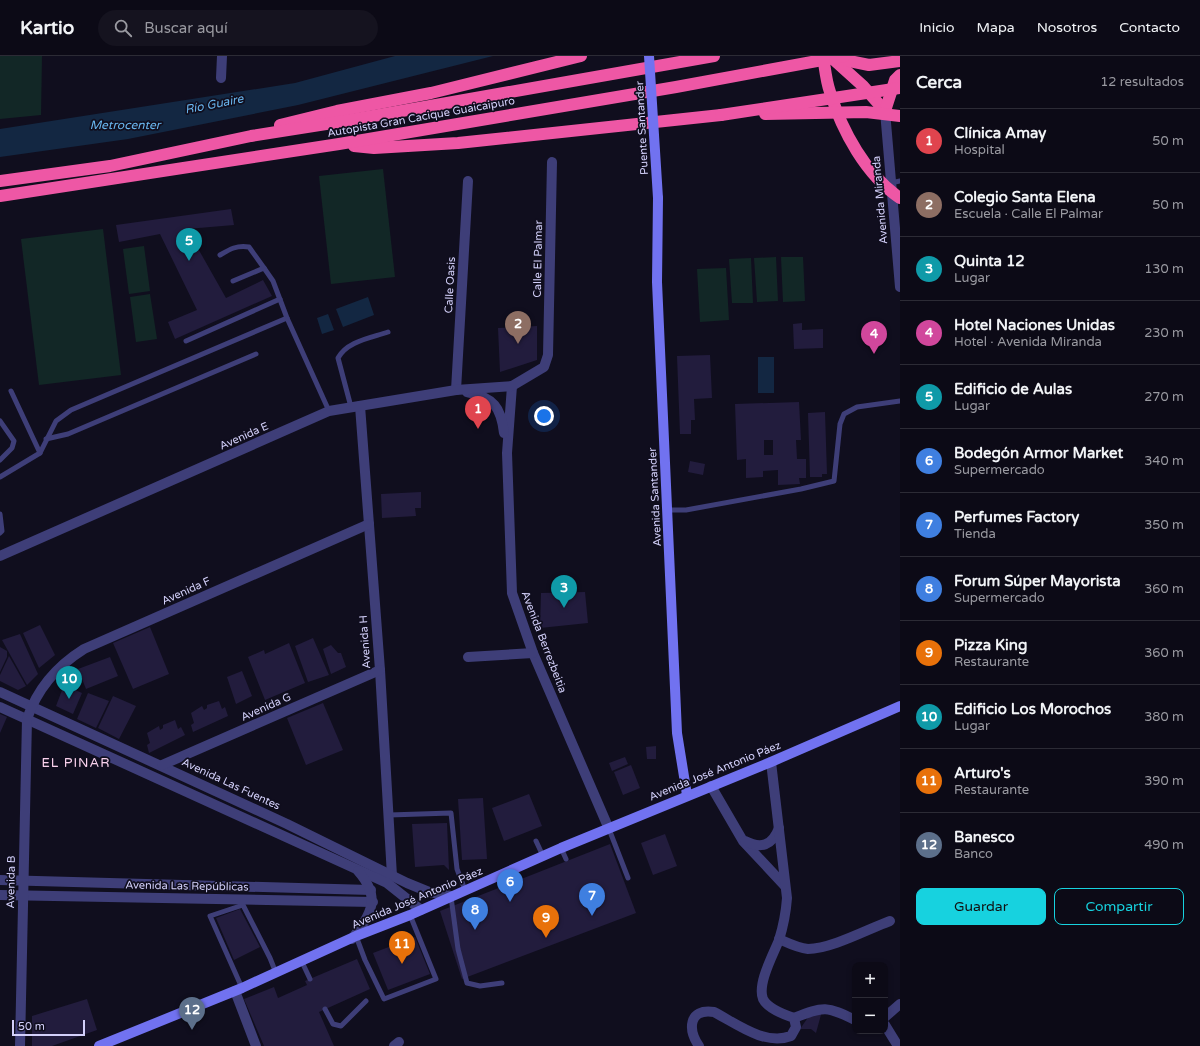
<!DOCTYPE html>
<html lang="es">
<head>
<meta charset="utf-8">
<style>
	:root { --surface:#0c0a16; --page:#15131f; --text:#f1f3f6; --muted:#9a9aa1; --line:#2c2b35; --accent:#17d2df }
	body { margin:0; font-family:"Varela Round",sans-serif; background:var(--page); color:var(--text) }
	.controls { position:absolute; right:12px; bottom:12px; display:grid; overflow:hidden; border-radius:8px; box-shadow:0 2px 6px #0003 }
	.controls button { width:36px; height:36px; display:grid; place-items:center; padding:0; border:0; border-bottom:1px solid var(--line); background:var(--surface); color:var(--text); font:20px sans-serif }
	.scale { position:absolute; left:12px; bottom:10px; width:73px; box-sizing:border-box; padding-left:4px; border:2px solid #d3d0fa; border-top:0; font-size:11px; line-height:14px; white-space:nowrap; color:#d3d0fa; -webkit-text-stroke:3px #100e1e; paint-order:stroke }
	.you { position:absolute; left:544px; top:360px; width:14px; height:14px; margin:-10px; border:3px solid #fff; border-radius:50%; background:#1a73e8; box-shadow:0 0 0 6px #1a73e833 }
	.badge { display:grid; place-items:center; width:26px; height:26px; border-radius:50%; background:var(--accent); color:#fff; font-size:13px; font-weight:700 }
	.pin { position:absolute; translate:-50% -33px; filter:drop-shadow(0 1px 2px #0008) }
	.pin::after { content:''; position:absolute; top:21px; width:14px; height:12px; background:inherit; clip-path:polygon(0 0,100% 0,50% 100%) }
	.list { margin:0; padding:0; list-style:none }
	h2 { display:flex; justify-content:space-between; align-items:center; height:52px; margin:0; padding:0 16px; font-size:17px }
	h2 small { font-size:13px; font-weight:400; color:var(--muted) }
	.list li { display:grid; grid-template-columns:26px 1fr auto; gap:12px; align-items:center; box-sizing:border-box; height:64px; padding:0 16px; border-top:1px solid var(--line) }
	.list b { display:block; font-size:15px; white-space:nowrap }
	.list p { margin:0; font-size:13px; white-space:nowrap; color:var(--muted) }
	.list em { font-size:13px; font-style:normal; color:var(--muted) }
	.actions { display:flex; gap:8px; padding:12px 16px }
	.actions a { flex:1; padding:9px 0; border:1px solid var(--accent); border-radius:8px; text-align:center; font-size:14px; color:var(--accent) }
	.actions .main { background:var(--accent); color:#111 }
	.icon { flex:none; width:22px; height:22px; fill:none; stroke:currentColor; stroke-width:2; stroke-linecap:round; stroke-linejoin:round }
	.map { position:relative; flex:none; width:900px; height:990px; overflow:hidden }
	header { display:flex; align-items:center; gap:24px; box-sizing:border-box; height:56px; padding:0 20px; background:var(--surface); border-bottom:1px solid var(--line) }
	header strong { font-size:19px }
	nav { display:flex; gap:22px; margin-inline-start:auto; font-size:14px }
	.search { width:280px; height:36px; background:var(--page); display:flex; align-items:center; gap:10px; box-sizing:border-box; padding:0 14px; border-radius:22px; color:var(--muted); font-size:15px }
	main { display:flex }
	aside { flex:1; background:var(--surface) }
	.map>svg:first-child { display:block }
</style>
</head>
<body>
<header>
<strong>Kartio</strong>
<div class="search"><svg class="icon" aria-label="search" viewBox="0 0 24 24"><circle cx="10" cy="10" r="6"/><path d="M15 15l6 6"/></svg>Buscar aquí</div>
<nav><a>Inicio</a><a>Mapa</a><a>Nosotros</a><a>Contacto</a></nav>
</header>
<main>
<div class="map">
<svg width="900" height="990" viewBox="0 0 900 990">
	<rect width="100%" height="100%" fill="#100e1e"/>
	<g fill="#122726">
		<path d="M0,0h42l-1,59 -41,4z"/>
		<path d="M383,113l12,108 -64,7 -12,-108z"/>
		<path d="M103,173l18,146 -82,10 -18,-146z"/>
		<path d="M144,190l6,45 -21,3 -6,-45z"/>
		<path d="M776,201l2,44 -21,1 -3,-44z"/>
		<path d="M781,201h22l2,44 -22,1z"/>
		<path d="M751,202l2,45h-21l-3,-44z"/>
		<path d="M726,212l3,52 -29,2 -3,-53z"/>
		<path d="M150,238l7,45 -21,3 -6,-45z"/>
	</g>
	<g fill="#132742">
		<path d="M395,0h98l-195,49 -170,34 -128,18v-28l295,-46z"/>
		<path d="M368,241l6,18 -31,12 -7,-18z"/>
		<path d="M328,258l6,16 -12,4 -5,-16z"/>
		<rect x="758" y="301" width="16" height="36"/>
	</g>
	<g fill="#221c3d" fill-rule="evenodd">
		<path d="M231,153l3,16 -47,4 39,69 37,-18 9,16 -97,43 -7,-17 29,-12 -37,-76 -41,8 -3,-17z"/>
		<path d="M802,267v7l21,-1v19l-29,1 -1,-25z"/>
		<path d="M537,270v34l-37,12 -2,-44z"/>
		<path d="M710,299l2,43 -18,1 1,21h-4v14h-11l-3,-78z"/>
		<path d="M799,346l2,38h-5l1,19h9v19h-7l1,6 -22,1v-15l-15,1v6l-17,1v-19l-9,1 -2,-56zM764,384h9v15h-9z"/>
		<path d="M825,356l2,62h-5v3h-12l-2,-64z"/>
		<path d="M690,405l15,3 -2,11 -15,-3z"/>
		<path d="M421,436v16h-6l1,8 -34,2 -1,-24z"/>
		<path d="M585,536l3,31 -48,5 1,-35z"/>
		<path d="M40,569l15,30 -16,13 -16,-35z"/>
		<path d="M150,571l19,47 -36,15 -20,-46z"/>
		<path d="M20,578l18,40 -11,11 -25,-45z"/>
		<path d="M313,582l16,37 -21,7 -13,-36z"/>
		<path d="M289,587l16,40 -40,17 -17,-43 16,-7 1,4z"/>
		<path d="M331,589l7,8h3l5,14 -15,7 -8,-25z"/>
		<path d="M0,591l7,4v6l-7,15z"/>
		<path d="M9,600l17,30 -8,4 -18,-9v-6z"/>
		<path d="M110,601l8,19 -32,13 -8,-20z"/>
		<path d="M242,615l10,25 -16,8 -9,-27z"/>
		<path d="M64,629l18,8 -9,21 -17,-8z"/>
		<path d="M88,637l21,8 -13,27 -19,-9z"/>
		<path d="M113,640l23,10 -17,33 -21,-11z"/>
		<path d="M219,645l3,8 3,-2 3,9 -35,16 -2,-7 3,-2 -3,-10 11,-7 2,4 3,-2v-3z"/>
		<path d="M323,647l20,47 -37,15 -19,-47z"/>
		<path d="M0,658l7,3 -7,16z"/>
		<path d="M175,664l3,9 3,-2 4,8 -36,18 -2,-8 3,-2 -3,-10 12,-7 1,4 3,-2v-3z"/>
		<path d="M656,690v13h-9l-1,-12z"/>
		<path d="M625,701l3,7 -16,7 -3,-8z"/>
		<path d="M631,709l9,23 -17,7 -9,-23z"/>
		<path d="M529,738l13,32 -38,15 -12,-33z"/>
		<path d="M483,742l4,61 -25,1 -4,-61z"/>
		<path d="M447,767l2,47 -5,-5 -29,2 -3,-43z"/>
		<path d="M665,778l12,32 -24,9 -12,-32z"/>
		<path d="M610,788l26,69 -174,66 -22,-68z"/>
		<path d="M240,853l20,38 -26,13 -18,-42z"/>
		<path d="M415,881l15,37 -42,16 -15,-37z"/>
		<path d="M357,903l13,30 -51,23 15,34h-70l-20,-47 30,-12 4,11 29,-13 -2,-4z"/>
		<path d="M87,943l10,31 -45,16h-20v-30z"/>
		<path d="M822,955l-6,22 -5,-4h-16h5l9,-13z"/>
	</g>
	<g fill="none" stroke-linecap="round" stroke-linejoin="round">
		<g stroke="#3e3e78" stroke-width="5">
			<path d="M891,127l9,-2"/>
			<path d="M220,199c10,-6 17,-10 29,-8l15,21"/>
			<path d="M233,225l31,-13 9,13 14,37"/>
			<path d="M186,285l94,-42"/>
			<path d="M11,335l29,62"/>
			<path d="M351,351l-13,-49c9,-17 33,-20 50,-26"/>
			<path d="M0,365l14,20 -2,7 -12,12"/>
			<path d="M46,383l22,-5 188,-80"/>
			<path d="M0,421l40,-24 16,-32 15,-11 216,-92 42,93"/>
			<path d="M668,454h18l115,-21 33,-8 6,-57 4,-10 13,-7 43,-6"/>
			<path d="M0,458l2,17 -2,2"/>
			<path d="M389,759l62,-2 6,56 8,21"/>
			<path d="M609,773l19,49"/>
			<path d="M536,785l7,15"/>
			<path d="M561,792l5,11"/>
			<path d="M451,841l7,52 9,34 13,3 22,-3"/>
			<path d="M356,880l9,24 19,39 52,-20 -26,-64"/>
			<path d="M302,906l8,17"/>
			<path d="M242,932l-32,-72 33,-11 27,53 6,15"/>
			<path d="M325,953l8,15 8,2 25,-25"/>
		</g>
		<g stroke="#3e3e78" stroke-width="10">
			<path d="M221,22l1,-22"/>
			<path d="M885,55l15,176"/>
			<path d="M512,330l-5,67 5,140 21,60 76,176"/>
			<path d="M456,334l12,-209"/>
			<path d="M467,336c27,6 34,15 37,41"/>
			<path d="M360,350l20,264 12,206"/>
			<path d="M0,500l329,-145 127,-21 56,-4 32,-19 4,-12 4,-193"/>
			<path d="M468,601l65,-4"/>
			<path d="M0,636l287,132 120,59 22,9 22,4"/>
			<path d="M0,651l387,176 34,27"/>
			<path d="M162,709l218,-95"/>
			<path d="M711,730l32,55 42,45"/>
			<path d="M745,785c16,8 27,5 34,-13"/>
			<path d="M0,824l371,10"/>
			<path d="M0,839l373,7"/>
			<path d="M352,883c19,-25 30,-41 6,-68"/>
			<path d="M779,883c9,4 19,9 29,10 23,0 60,-20 82,-28"/>
			<path d="M235,935l21,55"/>
			<path d="M885,961l15,-13"/>
			<path d="M794,962c30,-12 33,-12 61,2"/>
			<path d="M885,969l13,21"/>
			<path d="M20,990l7,-327c10,-30 30,-53 57,-70l285,-125"/>
			<path d="M394,990l5,-4"/>
			<path d="M699,990c-11,-16 -11,-38 15,-34 23,12 51,34 77,24l5,-9 -2,-9c-9,-3 -26,-9 -31,-19 -6,-15 10,-44 16,-59 4,-13 7,-28 8,-42l-16,-136"/>
		</g>
		<g stroke="#7172f0" stroke-width="10">
			<path d="M658,142l-1,84 20,451 10,62"/>
			<path d="M99,990l143,-58 114,-52 54,-21 151,-67 210,-86 129,-56"/>
		</g>
		<g stroke="#ee57a5" stroke-width="12">
			<path d="M832,2l31,28 22,25"/>
			<path d="M835,2l34,7 31,-4"/>
			<path d="M885,55l10,-31 5,-5"/>
			<path d="M280,69l57,-14 94,-18 150,-37"/>
			<path d="M354,90l20,2 84,-5 263,-28"/>
			<path d="M0,125l110,-15 141,-30 94,-15 369,-65"/>
			<path d="M0,140l339,-52 337,-57 168,-31"/>
		</g>
		<path stroke="#7172f0" stroke-width="10" d="M649,0l9,142"/>
		<g stroke="#ee57a5" stroke-width="12">
			<path d="M823,0c2,12 3,25 7,36 12,39 36,83 70,106"/>
			<path d="M765,58l101,-2 34,4"/>
			<path d="M721,59l179,-27"/>
		</g>
	</g>
	<g text-anchor="middle" dominant-baseline="central" stroke-width="3.5" stroke-linejoin="round" paint-order="stroke">
		<g font-size="11" fill="#d3d0fa" stroke="#100e1e">
			<text transform="translate(421 61) rotate(-10)">Autopista Gran Cacique Guaicaipuro</text>
			<text transform="translate(642 72) rotate(-93)">Puente Santander</text>
			<text transform="translate(880 144) rotate(-95)">Avenida Miranda</text>
			<text transform="translate(538 203) rotate(-89)">Calle El Palmar</text>
			<text transform="translate(450 229) rotate(-87)">Calle Oasis</text>
			<text transform="translate(244 380) rotate(-24)">Avenida E</text>
			<text transform="translate(655 441) rotate(-93)">Avenida Santander</text>
			<text transform="translate(186 535) rotate(-24)">Avenida F</text>
			<text transform="translate(365 586) rotate(-94)">Avenida H</text>
			<text transform="translate(544 586) rotate(69)">Avenida Berrezbeitia</text>
			<text transform="translate(266 651) rotate(-24)">Avenida G</text>
			<text transform="translate(715 715) rotate(-22)">Avenida José Antonio Páez</text>
			<text transform="translate(231 728) rotate(25)">Avenida Las Fuentes</text>
			<text transform="translate(11 826) rotate(-89)">Avenida B</text>
			<text transform="translate(187 830) rotate(1)">Avenida Las Repúblicas</text>
			<text transform="translate(417 842) rotate(-23)">Avenida José Antonio Páez</text>
		</g>
		<g font-size="12" font-style="italic" fill="#69b6ef" stroke="#100e1e">
			<text transform="translate(214 48) rotate(-11)">Río Guaire</text>
			<text x="125" y="69">Metrocenter</text>
		</g>
		<g font-size="13" letter-spacing="1" fill="#fad2ed" stroke="#100e1e">
			<text x="76" y="707">EL PINAR</text>
		</g>
	</g>
</svg>
<div class="controls">
<button>+</button>
<button>−</button>
</div>
<div class="scale">50 m</div>
<div class="you"></div>
<div class="pin badge" style="left:478px;top:373px;background:#e0444e">1</div>
<div class="pin badge" style="left:518px;top:288px;background:#8d6e63">2</div>
<div class="pin badge" style="left:564px;top:552px;background:#0f9aa8">3</div>
<div class="pin badge" style="left:874px;top:298px;background:#d1479c">4</div>
<div class="pin badge" style="left:189px;top:205px;background:#0f9aa8">5</div>
<div class="pin badge" style="left:510px;top:846px;background:#3f7fe0">6</div>
<div class="pin badge" style="left:592px;top:860px;background:#3f7fe0">7</div>
<div class="pin badge" style="left:475px;top:874px;background:#3f7fe0">8</div>
<div class="pin badge" style="left:546px;top:882px;background:#e8710a">9</div>
<div class="pin badge" style="left:69px;top:643px;background:#0f9aa8">10</div>
<div class="pin badge" style="left:402px;top:908px;background:#e8710a">11</div>
<div class="pin badge" style="left:192px;top:974px;background:#5c6f8a">12</div>
</div>
<aside>
<h2>Cerca<small>12 resultados</small></h2>
<ul class="list">
<li><span class="badge" style="background:#e0444e">1</span><div><b>Clínica Amay</b><p>Hospital</p></div><em>50 m</em></li>
<li><span class="badge" style="background:#8d6e63">2</span><div><b>Colegio Santa Elena</b><p>Escuela · Calle El Palmar</p></div><em>50 m</em></li>
<li><span class="badge" style="background:#0f9aa8">3</span><div><b>Quinta 12</b><p>Lugar</p></div><em>130 m</em></li>
<li><span class="badge" style="background:#d1479c">4</span><div><b>Hotel Naciones Unidas</b><p>Hotel · Avenida Miranda</p></div><em>230 m</em></li>
<li><span class="badge" style="background:#0f9aa8">5</span><div><b>Edificio de Aulas</b><p>Lugar</p></div><em>270 m</em></li>
<li><span class="badge" style="background:#3f7fe0">6</span><div><b>Bodegón Armor Market</b><p>Supermercado</p></div><em>340 m</em></li>
<li><span class="badge" style="background:#3f7fe0">7</span><div><b>Perfumes Factory</b><p>Tienda</p></div><em>350 m</em></li>
<li><span class="badge" style="background:#3f7fe0">8</span><div><b>Forum Súper Mayorista</b><p>Supermercado</p></div><em>360 m</em></li>
<li><span class="badge" style="background:#e8710a">9</span><div><b>Pizza King</b><p>Restaurante</p></div><em>360 m</em></li>
<li><span class="badge" style="background:#0f9aa8">10</span><div><b>Edificio Los Morochos</b><p>Lugar</p></div><em>380 m</em></li>
<li><span class="badge" style="background:#e8710a">11</span><div><b>Arturo's</b><p>Restaurante</p></div><em>390 m</em></li>
<li><span class="badge" style="background:#5c6f8a">12</span><div><b>Banesco</b><p>Banco</p></div><em>490 m</em></li>
</ul>
<div class="actions"><a class="main">Guardar</a><a>Compartir</a></div>
</aside>
</main>
</body>
</html>
